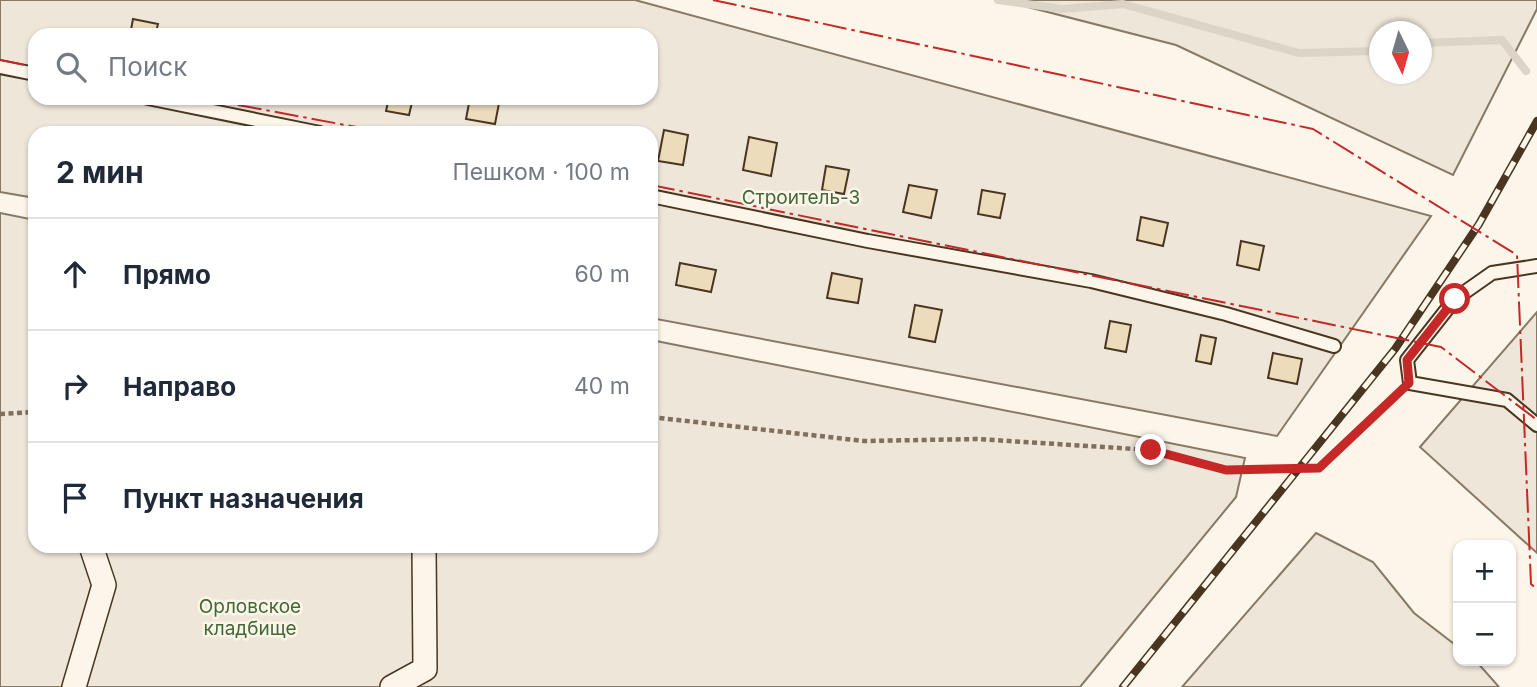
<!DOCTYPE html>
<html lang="ru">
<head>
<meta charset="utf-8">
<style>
	:root { --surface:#fff; --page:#f2f2f3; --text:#1f2937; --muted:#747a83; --line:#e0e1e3 }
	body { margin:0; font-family:Inter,sans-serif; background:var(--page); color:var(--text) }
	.controls { position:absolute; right:21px; bottom:21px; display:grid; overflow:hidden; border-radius:14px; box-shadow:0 2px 5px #0004 }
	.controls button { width:63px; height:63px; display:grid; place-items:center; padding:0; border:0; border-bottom:2px solid var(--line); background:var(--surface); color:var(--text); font:35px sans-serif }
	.compass { position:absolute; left:1369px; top:21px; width:63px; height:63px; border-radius:50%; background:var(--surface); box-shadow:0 2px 5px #0004; rotate:175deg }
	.stop { position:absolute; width:21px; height:21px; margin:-16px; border:5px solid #c62828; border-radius:50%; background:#fff }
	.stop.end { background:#c62828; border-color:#fff; box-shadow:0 2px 7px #0008 }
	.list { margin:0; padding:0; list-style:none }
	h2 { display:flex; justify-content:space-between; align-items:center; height:91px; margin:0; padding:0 28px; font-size:30px }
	h2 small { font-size:23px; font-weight:400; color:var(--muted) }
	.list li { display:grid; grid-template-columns:46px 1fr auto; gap:21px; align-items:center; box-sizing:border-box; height:112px; padding:0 28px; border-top:2px solid var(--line) }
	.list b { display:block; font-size:26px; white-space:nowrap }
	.list em { font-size:23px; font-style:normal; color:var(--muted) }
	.icon { flex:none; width:38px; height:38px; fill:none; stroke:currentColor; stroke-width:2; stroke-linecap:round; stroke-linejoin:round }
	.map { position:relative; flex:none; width:1537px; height:687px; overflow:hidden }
	.search { position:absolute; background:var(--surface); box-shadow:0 2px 5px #0004; left:28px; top:28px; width:630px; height:77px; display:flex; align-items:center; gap:18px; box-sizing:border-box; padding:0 24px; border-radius:21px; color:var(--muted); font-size:26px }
	.panel { position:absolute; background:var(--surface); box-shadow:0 2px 5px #0004; left:28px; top:126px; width:630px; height:427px; border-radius:21px }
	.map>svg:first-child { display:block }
</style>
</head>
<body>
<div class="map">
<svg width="1537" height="687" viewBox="0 0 1537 687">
	<rect width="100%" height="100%" fill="#fbf6e9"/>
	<g fill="#ede6d9" stroke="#887966" stroke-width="2" fill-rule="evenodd">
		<path d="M0,0h635l796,216 -154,220 -626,-118v-185h-616v65l-35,-6zM35,35h616v63h-616z"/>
		<path d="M1001,0h536v9l-84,166 -277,-130zM1380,32h42v42h-42z"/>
		<path d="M0,213l35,7v326h616v-206l594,118 -9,39 -156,190h-1080z"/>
		<path d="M1537,312v241l-117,-106z"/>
		<path d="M1316,533l57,29 41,51 44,34v14h18l23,26h-317z"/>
	</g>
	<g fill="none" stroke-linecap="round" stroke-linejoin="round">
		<g stroke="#dcd4c6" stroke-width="8">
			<path d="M998,0l64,9 61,-5 176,49 81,-2"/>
			<path d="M1422,43l80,-3 24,31"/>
		</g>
	</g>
	<g fill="#ecdcbc" stroke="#4a3520" stroke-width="2">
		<path d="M133,19l25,5 -3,11h-25z"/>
		<path d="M389,98h24l-4,17 -23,-4z"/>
		<path d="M470,98h30l-5,26 -29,-5z"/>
		<path d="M664,130l24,5 -5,30 -25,-4z"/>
		<path d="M749,137l28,6 -6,33 -28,-6z"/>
		<path d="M826,166l23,4 -5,24 -22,-4z"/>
		<path d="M909,185l28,5 -6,28 -28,-6z"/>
		<path d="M982,190l23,4 -5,24 -22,-4z"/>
		<path d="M1141,217l27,6 -5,23 -26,-6z"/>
		<path d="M1241,241l23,5 -5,24 -22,-5z"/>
		<path d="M680,263l36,7 -5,22 -35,-7z"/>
		<path d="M832,273l30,6 -4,24 -31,-5z"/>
		<path d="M915,305l27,5 -7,32 -26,-5z"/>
		<path d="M1110,321l21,4 -5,27 -21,-4z"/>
		<path d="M1201,335l15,3 -5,26 -15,-3z"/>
		<path d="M1273,353l29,6 -5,25 -29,-6z"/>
	</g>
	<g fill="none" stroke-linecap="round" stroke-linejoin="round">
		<defs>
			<g id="lane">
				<path d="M0,67l35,7"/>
				<path d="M148,98l172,35"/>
				<path d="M651,196l217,45 223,40 135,33 108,32"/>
				<path d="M1537,266l-45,7 -37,26 -48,61 3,23 97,17 30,25"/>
			</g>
			<g id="street">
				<path d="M74,687l30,-102 -13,-39"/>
				<path d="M392,687l33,-18 -1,-123"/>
			</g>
		</defs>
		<use href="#lane" stroke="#4a3520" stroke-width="16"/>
		<use href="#street" stroke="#4a3520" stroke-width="26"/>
		<g stroke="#7f6f5c" stroke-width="4.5" stroke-dasharray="5 3.5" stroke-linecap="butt">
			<path d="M0,414l35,-2"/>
			<path d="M651,417l213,24 113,-2 174,11 75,20 93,-2 80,-75"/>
		</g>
		<use href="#lane" stroke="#fbf6e9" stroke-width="12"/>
		<use href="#street" stroke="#fbf6e9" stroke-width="23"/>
		<defs>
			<path id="rail" d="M1123,687l272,-338 84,-125 58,-103"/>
		</defs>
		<use href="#rail" stroke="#4a3520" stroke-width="8"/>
		<use href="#rail" stroke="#fbf6e9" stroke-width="5" stroke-dasharray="16" stroke-linecap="butt"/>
		<g stroke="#c62828" stroke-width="2" stroke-dasharray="24 5 3.5 5" stroke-linecap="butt">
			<path d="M713,0l600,129 204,126 14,329 6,5"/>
			<path d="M0,60l35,7"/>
			<path d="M201,98l187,35"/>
			<path d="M651,185l790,162 96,73"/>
		</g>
	</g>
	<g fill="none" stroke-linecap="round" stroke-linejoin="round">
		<path stroke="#c62828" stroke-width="9" d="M1151,450l75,20 93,-2 90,-85 -2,-23 48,-61"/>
	</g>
	<g text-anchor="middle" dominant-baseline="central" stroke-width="5" stroke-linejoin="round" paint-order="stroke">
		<g font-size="19" fill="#436837" stroke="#fbf6e9">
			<text x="801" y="197">Строитель-3</text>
			<text x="250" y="606">Орловское<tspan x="250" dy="22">кладбище</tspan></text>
		</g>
	</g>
</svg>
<div class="controls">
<button>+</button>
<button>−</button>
</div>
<svg class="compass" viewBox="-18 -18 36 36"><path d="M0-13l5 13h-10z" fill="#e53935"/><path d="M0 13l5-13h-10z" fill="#747a83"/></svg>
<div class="stop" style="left:1455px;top:299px"></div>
<div class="stop end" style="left:1151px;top:450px"></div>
<div class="search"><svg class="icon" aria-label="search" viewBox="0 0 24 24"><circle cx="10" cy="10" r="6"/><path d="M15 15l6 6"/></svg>Поиск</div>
<section class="panel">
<h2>2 мин<small>Пешком · 100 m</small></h2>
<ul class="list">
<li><svg class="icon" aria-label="ahead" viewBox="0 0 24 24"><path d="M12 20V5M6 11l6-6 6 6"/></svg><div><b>Прямо</b></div><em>60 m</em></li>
<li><svg class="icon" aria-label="right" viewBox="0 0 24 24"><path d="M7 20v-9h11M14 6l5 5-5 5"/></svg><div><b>Направо</b></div><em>40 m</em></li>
<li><svg class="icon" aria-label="arrive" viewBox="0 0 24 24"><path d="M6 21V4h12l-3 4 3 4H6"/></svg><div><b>Пункт назначения</b></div></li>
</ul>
</section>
</div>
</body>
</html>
